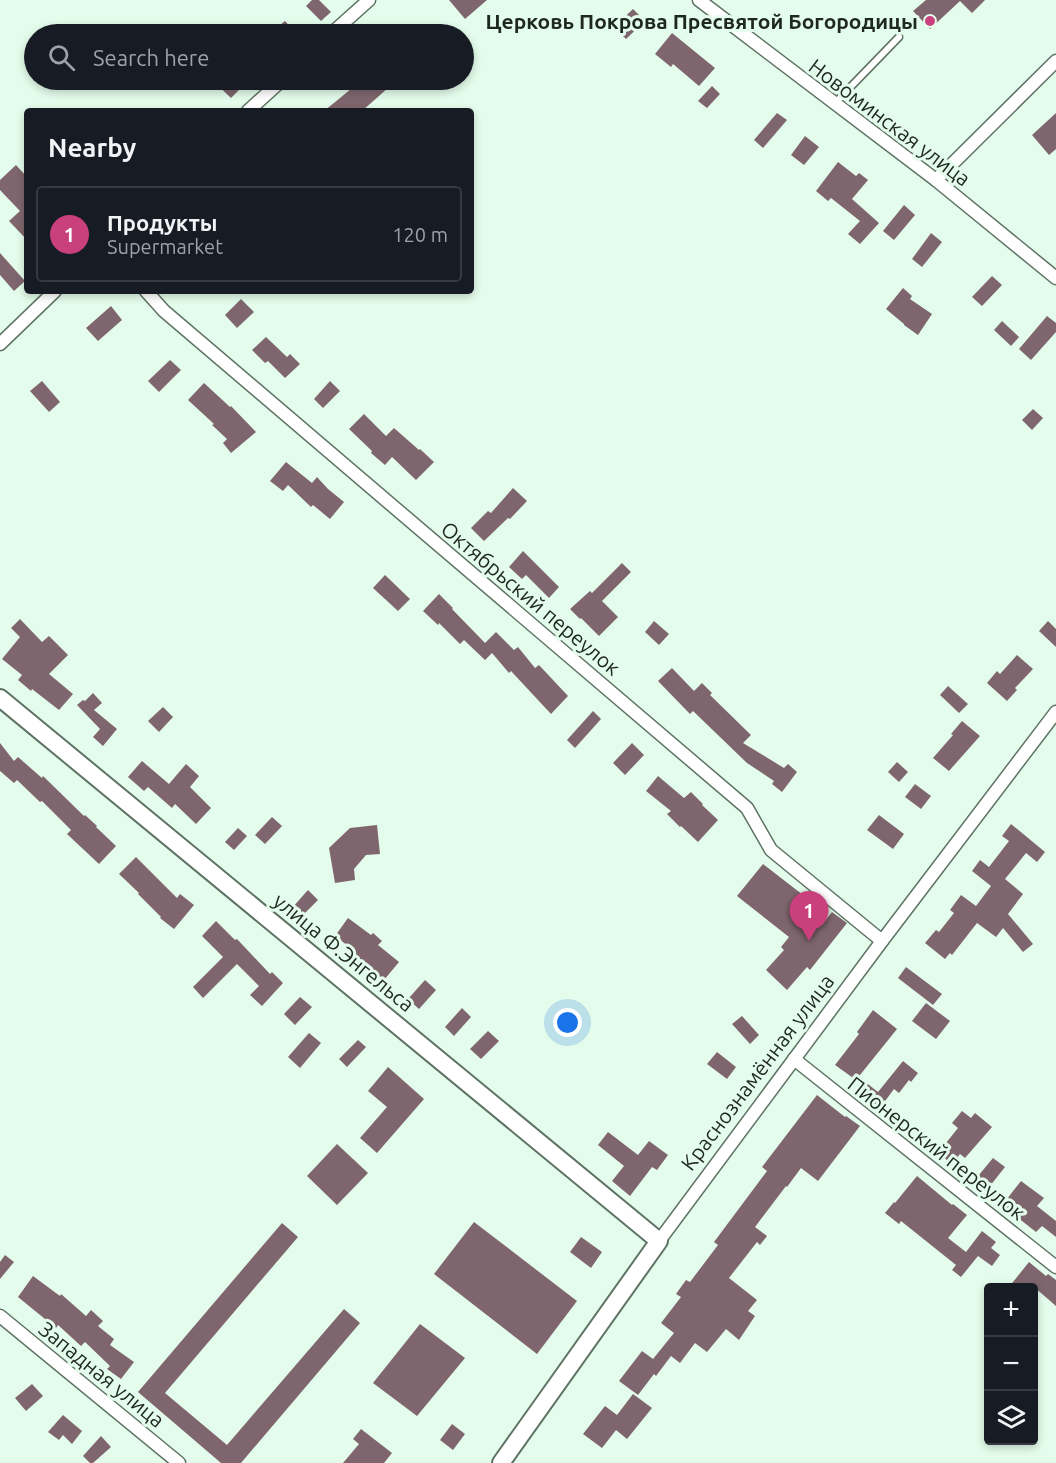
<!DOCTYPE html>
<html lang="en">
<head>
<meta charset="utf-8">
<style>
	:root { --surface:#171b24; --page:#20242c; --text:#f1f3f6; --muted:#9ea1a6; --line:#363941; --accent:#c9407c }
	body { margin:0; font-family:Ubuntu,sans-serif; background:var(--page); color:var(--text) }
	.controls { position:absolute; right:18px; bottom:18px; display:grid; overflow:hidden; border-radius:6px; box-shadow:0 3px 9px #0003 }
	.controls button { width:54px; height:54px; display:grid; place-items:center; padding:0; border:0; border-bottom:2px solid var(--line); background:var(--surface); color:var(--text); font:30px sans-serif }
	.you { position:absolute; left:568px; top:1023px; width:21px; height:21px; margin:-15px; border:4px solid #fff; border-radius:50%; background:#1a73e8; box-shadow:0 0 0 9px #1a73e833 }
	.badge { display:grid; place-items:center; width:39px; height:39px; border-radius:50%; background:var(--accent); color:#fff; font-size:20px; font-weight:700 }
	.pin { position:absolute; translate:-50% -50px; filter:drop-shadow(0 2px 3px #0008) }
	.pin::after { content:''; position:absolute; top:32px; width:21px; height:18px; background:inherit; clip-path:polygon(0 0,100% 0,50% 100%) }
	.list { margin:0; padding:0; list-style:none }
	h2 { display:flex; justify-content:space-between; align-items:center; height:78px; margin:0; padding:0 24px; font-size:26px }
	h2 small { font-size:20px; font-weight:400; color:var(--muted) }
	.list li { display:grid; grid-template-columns:39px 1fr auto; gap:18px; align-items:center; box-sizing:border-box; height:96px; margin:0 12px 12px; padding:0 12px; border:2px solid var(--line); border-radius:6px }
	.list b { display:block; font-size:22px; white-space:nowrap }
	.list p { margin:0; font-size:20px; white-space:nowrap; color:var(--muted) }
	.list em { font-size:20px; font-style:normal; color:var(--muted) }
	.icon { flex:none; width:33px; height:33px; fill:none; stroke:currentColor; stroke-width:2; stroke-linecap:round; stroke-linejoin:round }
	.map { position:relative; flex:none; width:1056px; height:1463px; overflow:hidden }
	.search { position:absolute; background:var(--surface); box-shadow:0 3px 9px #0003; left:24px; top:24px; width:450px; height:66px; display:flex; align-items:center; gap:15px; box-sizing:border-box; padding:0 21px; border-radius:33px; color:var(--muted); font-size:22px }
	.panel { position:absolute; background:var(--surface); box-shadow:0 3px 9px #0003; left:24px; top:108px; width:450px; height:186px; border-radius:6px }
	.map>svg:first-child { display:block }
</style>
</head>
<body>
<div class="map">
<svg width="1056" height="1463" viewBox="0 0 1056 1463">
	<rect width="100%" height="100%" fill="#e4fceb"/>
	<g fill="#7f666e">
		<path d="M312,0h7l12,12 -10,9 -15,-15z"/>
		<path d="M449,0h38l-22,19z"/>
		<path d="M926,0h59l-13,13 -12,-12 -30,28 -17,-18z"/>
		<path d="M633,9l12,12 -19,18 -12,-12z"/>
		<path d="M285,21l12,13h-28z"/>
		<path d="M672,33l43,35 -16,18 -26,-22 -2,3 -16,-13z"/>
		<path d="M212,80h18l10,9 -9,9z"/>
		<path d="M362,80h35l-35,31h-38z"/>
		<path d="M712,86l8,8 -13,14 -9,-7z"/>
		<path d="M777,113l10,7 -24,28 -9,-8z"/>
		<path d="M1056,113v36l-7,6 -17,-20z"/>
		<path d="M805,136l14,11 -15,18 -13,-10z"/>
		<path d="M838,162l18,14 3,-3 9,7 -16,19 27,24 -19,21 -12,-10 12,-13 -29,-23 -3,3 -12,-10z"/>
		<path d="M16,165l11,12v63l-18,-19 11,-10 -20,-21v-10z"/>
		<path d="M904,205l11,10 -21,25 -11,-9z"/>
		<path d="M931,233l11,9 -20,25 -10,-8z"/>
		<path d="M0,253l25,28 -11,10 -14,-16z"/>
		<path d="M992,276l10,9 -20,21 -10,-9z"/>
		<path d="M903,288l9,8 -2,3 22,15 -14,21 -14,-10v-1l-18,-15z"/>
		<path d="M241,299l13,13 -17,16 -12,-13z"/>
		<path d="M111,306l11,14 -24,21 -12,-13z"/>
		<path d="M1047,316l9,7v9l-25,28 -12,-11z"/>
		<path d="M1002,321l17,16 -8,9 -17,-16z"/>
		<path d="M266,337l21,20 3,-3 10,10 -15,14 -17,-17 -3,2 -13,-13z"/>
		<path d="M170,360l11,10 -22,22 -11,-11z"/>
		<path d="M42,381l18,21 -11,10 -19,-21z"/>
		<path d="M330,381l10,10 -17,17 -9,-9z"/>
		<path d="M204,383l26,24 1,-1 25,26 -25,21 -8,-10 4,-4 -15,-14 2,-1 -26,-24z"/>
		<path d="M1033,409l10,9 -11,12 -10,-10z"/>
		<path d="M364,414l22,22 8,-8 25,22 1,-1 14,13 -18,18 -24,-23 -7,8 -14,-12 1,-2 -23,-22z"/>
		<path d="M286,462l26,21 5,-6 11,12 16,13 -14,17 -17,-14 -2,2 -23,-22 -5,6 -13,-10z"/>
		<path d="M513,488l14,13 -17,18 -2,-1 -24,23 -13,-13 17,-17 3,2z"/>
		<path d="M523,551l36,36 -10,11 -23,-23 -4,4 -13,-12z"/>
		<path d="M622,563l9,9 -29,29 16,16 -19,19 -18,-18 -1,1 -10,-10 20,-18 2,2z"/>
		<path d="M385,575l25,24 -12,12 -25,-23z"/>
		<path d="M439,594l14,14 -1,1 33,34 11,-11 18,18 4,-3 17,21 4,-3 29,31 -17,18 -40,-43 -2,2 -17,-20 -7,7 -21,-20 -4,4 -21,-21 -1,2 -15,-14z"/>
		<path d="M20,619l22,23 7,-6 19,19 -19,19 24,20 -14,16 -27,-21 -1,2 -13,-11 4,-5 -20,-16 18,-22 -9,-9z"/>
		<path d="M654,621l15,13 -10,11 -14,-13z"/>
		<path d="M1048,621l8,8v18l-17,-16z"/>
		<path d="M1017,655l16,14 -18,19 2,2 -10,11 -20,-18 10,-12 3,3z"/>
		<path d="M672,668l22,23 8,-8 10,10 -2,2 41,40 -8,8 41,25 4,-4 9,8 -15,20 -10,-8 2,-3 -27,-18 -54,-52 -3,3 -32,-33z"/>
		<path d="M948,686l20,18 -9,9 -19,-18z"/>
		<path d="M93,693l9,10 -8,7 23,19 -14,17 -10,-9 7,-8 -23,-24 6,-5 2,1z"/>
		<path d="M163,707l10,10 -14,15 -11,-11z"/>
		<path d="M593,711l8,8 -26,29 -8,-8z"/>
		<path d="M962,721l18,15 -31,35 -16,-13 20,-23 -2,-1z"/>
		<path d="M0,743l14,18 4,-4 24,21 1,-2 41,40 1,-1 12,11 -1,1 20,19 -17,18 -32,-30 4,-4 -29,-29 -2,1 -23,-22 -3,3 -14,-12z"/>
		<path d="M632,743l12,12 -19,20 -12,-12z"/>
		<path d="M142,761l27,23 17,-20 13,12 -9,11 21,21 -15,16 -21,-20 -3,4 -24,-21 -4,4 -16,-14z"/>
		<path d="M897,762l11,10 -9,10 -11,-10z"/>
		<path d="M658,776l26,22 7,-6 12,12 -1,1 16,15 -20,22 -17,-16 -1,1 -13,-13 4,-3 -25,-20z"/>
		<path d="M915,784l16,12 -10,13 -16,-12z"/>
		<path d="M879,815l25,19 -11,15 -26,-19z"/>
		<path d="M272,817l10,9 -17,18 -10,-9z"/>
		<path d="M1011,824l34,28 -8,10 -11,-9 -21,26 18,15 -15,20 25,30 -10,8 -20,-24 -7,9 -19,-14 -25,32 -2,-2 -5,6 -20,-16 11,-13 3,2 15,-19 -4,-3 11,-15 15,11 15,-20 -19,-15 8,-11 9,7 20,-26 -7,-5z"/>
		<path d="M377,825l3,29 -14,1 -12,14 1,11 -20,3 -6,-35 21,-20z"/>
		<path d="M238,828l9,8 -13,14 -9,-8z"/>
		<path d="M136,857l41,41 3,-4 14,11 -20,24 -14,-11 1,-1 -23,-23 1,-1 -20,-19z"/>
		<path d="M763,864l40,31 -7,10 26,20 10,-13 15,11 -37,47 -3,-3 -20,23 -21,-20 18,-20 -3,-3 8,-10 -52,-41z"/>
		<path d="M308,890l10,10 -17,17 -9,-9z"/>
		<path d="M348,918l23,17 2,-2 9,8 -4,4 21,17 -15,18 -30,-25 2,-3 -21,-16z"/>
		<path d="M216,921l19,19 2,-1 33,35 2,-2 11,11 -21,23 -12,-11 9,-9 -22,-22 -34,34 -10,-11 30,-30 -21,-21z"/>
		<path d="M906,967l36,27 -9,11 -35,-27z"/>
		<path d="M425,980l11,10 -17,19 -11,-10z"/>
		<path d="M300,997l12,10 -17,18 -11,-11z"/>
		<path d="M926,1003l24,18 -14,18 -24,-18z"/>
		<path d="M462,1008l9,9 -17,19 -9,-9z"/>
		<path d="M873,1010l24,19 -41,51 -21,-15 24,-31 -2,-2z"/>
		<path d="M742,1016l17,19 -9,9 -18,-20z"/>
		<path d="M488,1031l11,10 -18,18 -11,-10z"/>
		<path d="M309,1033l12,10 -21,25 -12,-11z"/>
		<path d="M358,1040l8,7 -19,20 -8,-8z"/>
		<path d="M717,1052l19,15 -9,12 -20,-15z"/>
		<path d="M903,1061l15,12 -7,9 -2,-2 -10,13 -5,-4 -14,19 -23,-17 7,-10 14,11z"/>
		<path d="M388,1067l36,32 -47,54 -17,-15 27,-31 -19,-16z"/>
		<path d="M817,1095l28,22 1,-1 14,10 -42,55 -17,-13 -14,19 -1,-1 -31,41 12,9 -7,9 -3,-3 -28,36 28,22 -9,11 7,5 -16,24 -13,-11 -19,23 -12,-9 -15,20 -9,-7 -15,20 -2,-2 -16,21 -19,-14 23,-30 11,8 21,-26 -13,-10 20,-26 -5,-3 10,-14 4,2 28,-37 -4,-3 53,-71 -5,-4z"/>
		<path d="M962,1111l9,7 4,-5 17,14 -27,31 -5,-4 -8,10 -14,-11 20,-25 -6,-5z"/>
		<path d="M608,1132l30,23 11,-14 19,14 -11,15 -5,-3 -22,29 -18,-15 12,-15 -26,-21z"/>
		<path d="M337,1144l31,29 -31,32 -30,-29z"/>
		<path d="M993,1158l12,9 -19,24 -12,-10z"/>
		<path d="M917,1176l35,29 1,-1 14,11 -19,23 18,14 16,-21 14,11 -5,6 9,7 -8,11 -14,-10 -17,21 -9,-7 4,-5 -55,-44 -2,3 -14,-11 9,-11 1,1z"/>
		<path d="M1021,1181l23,17 -7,8 19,15v16l-14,-11 -6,6 -24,-19 -2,2 -8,-7 2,-3 -1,-1z"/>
		<path d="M474,1222l103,79 -40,53 -103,-80z"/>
		<path d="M282,1223l16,14 -133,156 62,52 117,-136 16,14 -119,140h-20l-83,-71z"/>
		<path d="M581,1237l21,15 -11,16 -21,-16z"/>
		<path d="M5,1255l9,7 -14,17v-17z"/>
		<path d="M1029,1262l17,14 2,-2 8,6v26l-22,-19h-25z"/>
		<path d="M33,1276l27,20 1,-2 25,22 5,-6 12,11 -5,5 16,13 -4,6 24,17 -13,17 -14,-10 3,-3 -25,-24 -4,4 -23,-21 -2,3 -38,-31z"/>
		<path d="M420,1324l45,34 -48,58 -44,-33z"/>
		<path d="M32,1384l11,12 -17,15 -11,-13z"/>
		<path d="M633,1394l19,14 -25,31 -11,-9 -14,18 -19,-14 22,-28 12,9z"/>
		<path d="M63,1415l19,16 -10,13 -9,-9 -4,5 -11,-8z"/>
		<path d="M452,1424l13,10 -12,16 -13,-10z"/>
		<path d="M361,1429l31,24 -8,10h-41l16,-19 -6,-5z"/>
		<path d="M101,1436l10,11 -18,16h-3l-7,-7z"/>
	</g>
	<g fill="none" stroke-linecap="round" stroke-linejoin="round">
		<defs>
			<path id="lane" d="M835,103l64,-66"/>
			<g id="street">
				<path d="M699,0l237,180 120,98"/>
				<path d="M331,34l38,-34"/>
				<path d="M248,111l34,-31"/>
				<path d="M936,180l120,-119"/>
				<path d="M146,291l18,20 583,497 24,42 111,91"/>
				<path d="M0,344l55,-53"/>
				<path d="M794,1059l262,208"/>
				<path d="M659,1241l223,-300 174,-229"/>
				<path d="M0,1316l179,147"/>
			</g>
			<path id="secondary" d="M0,698l659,543 -158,222"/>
		</defs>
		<use href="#lane" stroke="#5e7364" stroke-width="9"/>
		<use href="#street" stroke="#5e7364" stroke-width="15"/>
		<use href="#secondary" stroke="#5e7364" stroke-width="20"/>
		<use href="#lane" stroke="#fff" stroke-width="6"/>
		<use href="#street" stroke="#fff" stroke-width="12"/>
		<use href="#secondary" stroke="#fff" stroke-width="16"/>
	</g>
	<circle fill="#c9407c" stroke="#e4fceb" stroke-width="2" cx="930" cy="21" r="6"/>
	<g text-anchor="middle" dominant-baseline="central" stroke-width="6" stroke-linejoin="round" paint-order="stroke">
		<g font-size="21" font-weight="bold" fill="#1f2721" stroke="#e4fceb" text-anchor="end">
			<text x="918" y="21">Церковь Покрова Пресвятой Богородицы</text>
		</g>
		<g font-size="21" fill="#1f2721" stroke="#e4fceb">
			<text transform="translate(890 122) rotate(37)">Новоминская улица</text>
			<text transform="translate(531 598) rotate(40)">Октябрьский переулок</text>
			<text transform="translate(344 952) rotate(39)">улица Ф.Энгельса</text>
			<text transform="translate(757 1072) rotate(-53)">Краснознамённая улица</text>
			<text transform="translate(937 1148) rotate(38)">Пионерский переулок</text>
			<text transform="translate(102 1374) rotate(39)">Западная улица</text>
		</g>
	</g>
</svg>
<div class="controls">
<button>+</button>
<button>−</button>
<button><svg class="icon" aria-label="layers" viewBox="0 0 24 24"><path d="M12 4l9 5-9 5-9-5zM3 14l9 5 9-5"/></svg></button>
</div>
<div class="you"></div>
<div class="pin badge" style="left:809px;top:941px">1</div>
<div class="search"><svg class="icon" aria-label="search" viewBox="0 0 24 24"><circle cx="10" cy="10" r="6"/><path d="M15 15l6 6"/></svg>Search here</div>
<section class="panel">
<h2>Nearby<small></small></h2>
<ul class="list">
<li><span class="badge">1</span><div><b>Продукты</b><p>Supermarket</p></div><em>120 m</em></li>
</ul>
</section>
</div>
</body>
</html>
